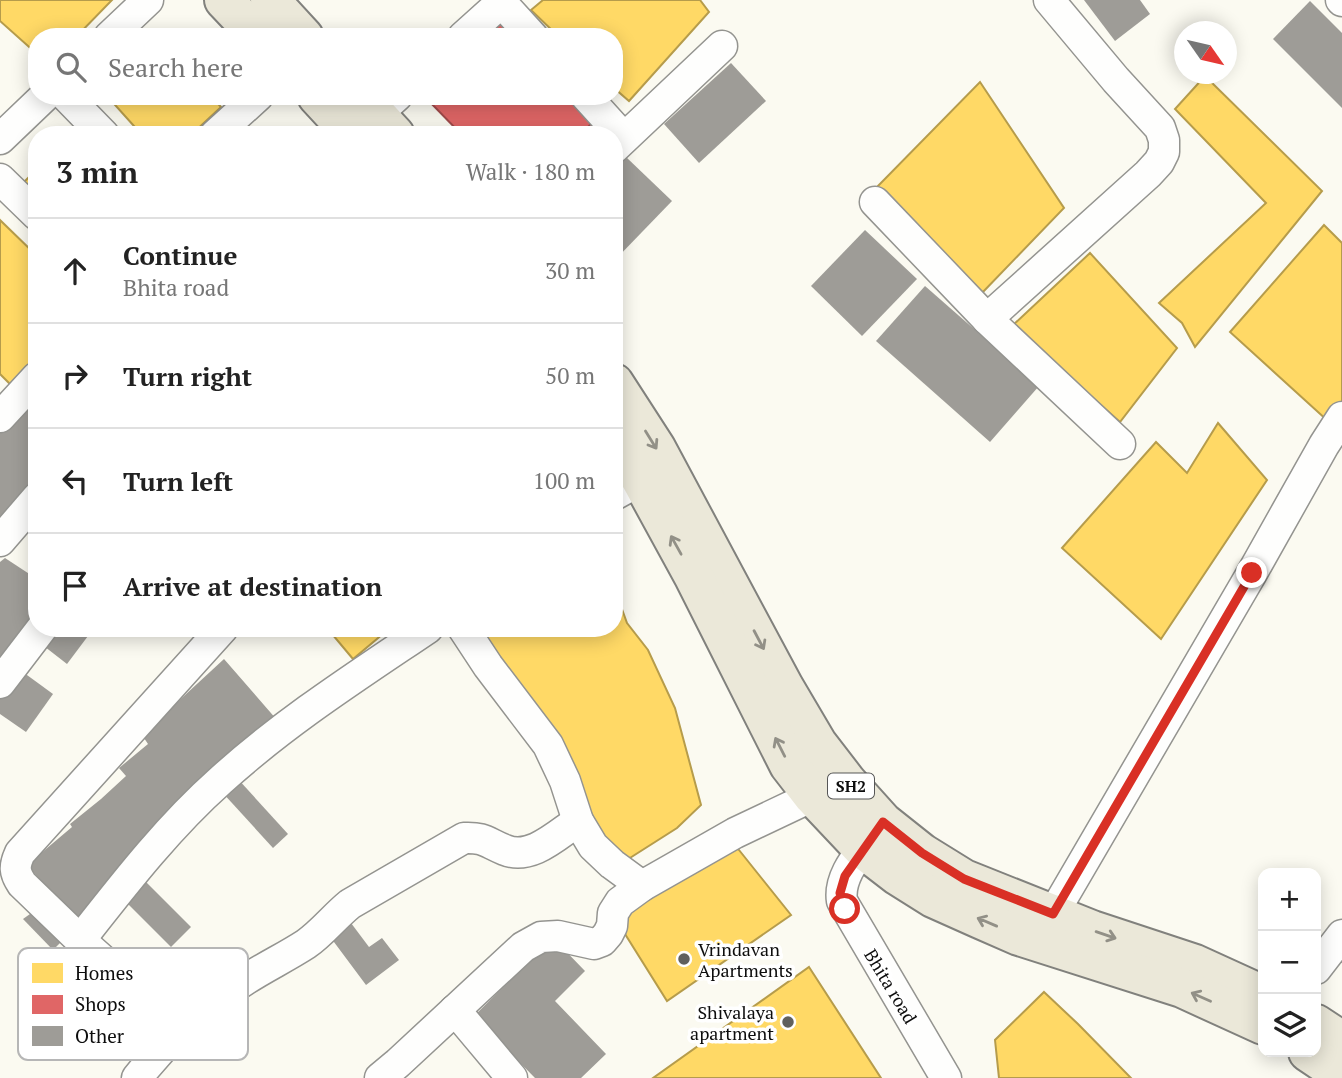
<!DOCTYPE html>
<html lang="en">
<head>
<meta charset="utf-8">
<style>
	:root { --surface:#fff; --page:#f6f6f6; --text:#222; --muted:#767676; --line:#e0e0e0 }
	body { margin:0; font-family:"PT Serif",serif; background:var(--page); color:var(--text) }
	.controls { position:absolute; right:21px; bottom:21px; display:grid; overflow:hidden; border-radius:14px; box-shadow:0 4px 18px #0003 }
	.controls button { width:63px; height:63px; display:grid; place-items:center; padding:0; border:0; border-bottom:2px solid var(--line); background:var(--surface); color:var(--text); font:35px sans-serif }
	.compass { position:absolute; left:1174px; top:21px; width:63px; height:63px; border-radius:50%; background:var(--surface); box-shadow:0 4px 18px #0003; rotate:124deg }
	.stop { position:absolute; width:21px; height:21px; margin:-16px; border:5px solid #d93025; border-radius:50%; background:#fff }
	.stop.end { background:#d93025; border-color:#fff; box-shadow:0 2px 7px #0008 }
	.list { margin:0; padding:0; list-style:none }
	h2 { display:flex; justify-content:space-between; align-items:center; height:91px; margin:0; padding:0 28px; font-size:30px }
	h2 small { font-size:23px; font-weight:400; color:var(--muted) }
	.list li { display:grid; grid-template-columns:46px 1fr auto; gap:21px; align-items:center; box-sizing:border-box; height:105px; padding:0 28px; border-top:2px solid var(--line) }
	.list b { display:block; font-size:26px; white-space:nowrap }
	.list p { margin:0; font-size:23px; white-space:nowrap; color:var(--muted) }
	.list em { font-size:23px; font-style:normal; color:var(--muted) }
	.icon { flex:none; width:38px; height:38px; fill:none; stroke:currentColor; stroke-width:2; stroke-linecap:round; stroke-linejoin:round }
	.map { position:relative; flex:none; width:1342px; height:1078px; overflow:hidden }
	.search { position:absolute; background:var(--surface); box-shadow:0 4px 18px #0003; left:28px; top:28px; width:595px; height:77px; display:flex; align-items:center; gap:18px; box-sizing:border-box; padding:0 24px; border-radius:28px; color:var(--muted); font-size:26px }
	.panel { position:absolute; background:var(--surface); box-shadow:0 4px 18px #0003; left:28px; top:126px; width:595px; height:511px; border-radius:28px }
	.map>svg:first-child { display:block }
</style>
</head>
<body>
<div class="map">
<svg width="1342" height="1078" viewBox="0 0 1342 1078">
	<rect width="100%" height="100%" fill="#fbfaf1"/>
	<g fill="#ffd966" stroke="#b69c4b" stroke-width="2">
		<path d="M0,0h112l-36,37h-39v17l-37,-33z"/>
		<path d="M543,0h157l9,12 -80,89 -15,-13v-51h-55l-28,-27z"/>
		<path d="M1205,76l117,115 -127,156 -13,-24 -23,-20 107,-100 -91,-94z"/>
		<path d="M980,82l84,126 -83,86 -106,-105z"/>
		<path d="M107,96h104l10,11 -30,28h-49z"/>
		<path d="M37,169v28l-14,-14z"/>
		<path d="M0,220l37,36v109l-23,23 -14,-14z"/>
		<path d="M1324,225l18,18v160l-13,19 -99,-90z"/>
		<path d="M1090,253l87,95 -57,74 -108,-96z"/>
		<path d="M1218,423l49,57 -106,159 -99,-91 94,-106 31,31z"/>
		<path d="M614,587l13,36 21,27 27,58 26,97 -24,23 -55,35 -40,-51 -94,-160 -2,-24h128z"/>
		<path d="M327,628h63l-37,31z"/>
		<path d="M731,840l60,75 -124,86 -52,-83z"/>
		<path d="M809,967l72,111h-228z"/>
		<path d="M1044,992l34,32 53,54h-132l-4,-38z"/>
	</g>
	<g fill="#e06666" stroke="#a14b4b" stroke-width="2">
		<path d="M504,18l15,19h-38z"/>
		<path d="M424,96h145l23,27 -12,12h-118z"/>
	</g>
	<g fill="#9e9c97">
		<path d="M1084,0h56l10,14 -35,27z"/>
		<path d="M1310,1l32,32v75l-69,-69z"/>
		<path d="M731,63l35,38 -67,62 -35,-39z"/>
		<path d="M626,157l46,44 -58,60v-91z"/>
		<path d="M865,230l52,49 -55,57 -51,-50z"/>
		<path d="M925,286l114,100 -49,56 -114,-101z"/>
		<path d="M37,387v90l-37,41v-91z"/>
		<path d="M5,558l32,21v37l-37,51v-105z"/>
		<path d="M51,628h43l-27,36 -27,-21z"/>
		<path d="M224,659l53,61 -198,205 -52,-60 45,-38 -2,-3 31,-25 25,-23 -7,-8 29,-24 -4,-6 28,-31z"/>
		<path d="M16,667l37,27 -27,38 -26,-18v-24z"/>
		<path d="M237,778l51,56 -15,14 -52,-57z"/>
		<path d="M144,880l47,47 -20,20 -47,-47z"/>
		<path d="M37,909l29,28 -13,13 -30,-31z"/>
		<path d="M351,923l18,24 13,-9 17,22 -33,25 -35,-47z"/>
		<path d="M553,938l32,33 -30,30 51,53 -25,24h-46l-61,-62z"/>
	</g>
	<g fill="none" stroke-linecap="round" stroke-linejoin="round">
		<defs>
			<g id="street">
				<path d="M1341,0l1,1"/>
				<path d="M501,2l32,35"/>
				<path d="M109,37l39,-37"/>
				<path d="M463,37l41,-37"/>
				<path d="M66,96l38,39"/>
				<path d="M586,96l38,42"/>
				<path d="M376,115l21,-19"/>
				<path d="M215,135l43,-39"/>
				<path d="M0,139l45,-43"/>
				<path d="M614,148l108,-102"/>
				<path d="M0,179l37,36"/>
				<path d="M875,202l112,117 133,125"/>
				<path d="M987,319l161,-145 11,-12 5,-10v-12l-4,-12 -44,-48 -67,-80"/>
				<path d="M0,417l37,-40"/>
				<path d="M614,495l27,-15"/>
				<path d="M0,541l37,-43"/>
				<path d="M463,628l25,38 60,79 17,36 13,40 15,25 19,18 30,22"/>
				<path d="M0,683l42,-55"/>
				<path d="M874,833c-14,20 -36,43 -32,68l104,177"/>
				<path d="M1053,914l199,-341 72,-128 18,-28"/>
				<path d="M80,940c44,-56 88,-113 141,-160 64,-58 136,-104 207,-152"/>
				<path d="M1316,969l26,-34"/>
				<path d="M455,1010l57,68"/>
				<path d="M180,1029l-100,-89 -58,-56c-8,-12 -8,-18 -2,-31l203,-225"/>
				<path d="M137,1078c30,-38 66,-72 108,-98 20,-13 41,-23 61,-36 16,-11 28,-27 44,-40l114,-66c21,-1 23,5 41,12 26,11 53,-16 73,-29"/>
				<path d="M380,1078l18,-15 125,-116 18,-10 17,-1 36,8 8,-3 6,-7 4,-8 1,-13 7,-11 22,-16 93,-53 78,-37"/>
			</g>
			<g id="primary">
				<path d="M224,0l35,37"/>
				<path d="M270,0l34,37"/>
				<path d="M317,96l36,39"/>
				<path d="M359,96l36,39"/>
				<path d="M614,383l42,65 128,239 33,56 30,39 36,40 39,31 42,26 128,51 103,34 68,31"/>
				<path d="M614,435l27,45 53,97 95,188 24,31 50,53 35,27 35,22 47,21 39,17 163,52 81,37"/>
				<path d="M1316,1024l26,17"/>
				<path d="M1308,1052l34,23"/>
			</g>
		</defs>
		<use href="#street" stroke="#949490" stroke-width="33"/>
		<use href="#primary" stroke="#81817d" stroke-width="42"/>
		<use href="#street" stroke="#fefefd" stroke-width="30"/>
		<use href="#primary" stroke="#ebe8d9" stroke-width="38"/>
	</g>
	<defs><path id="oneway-shaft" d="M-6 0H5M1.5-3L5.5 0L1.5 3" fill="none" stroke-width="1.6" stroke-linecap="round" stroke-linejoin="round" transform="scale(1.75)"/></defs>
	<g stroke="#929087">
		<use href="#oneway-shaft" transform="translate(651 440) rotate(58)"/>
		<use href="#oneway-shaft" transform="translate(676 545) rotate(-119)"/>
		<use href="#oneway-shaft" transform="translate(759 640) rotate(62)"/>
		<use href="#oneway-shaft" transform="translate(780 747) rotate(-117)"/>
		<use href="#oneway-shaft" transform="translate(987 922) rotate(-157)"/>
		<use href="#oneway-shaft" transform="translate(1106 935) rotate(19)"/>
		<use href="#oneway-shaft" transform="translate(1201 997) rotate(-156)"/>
	</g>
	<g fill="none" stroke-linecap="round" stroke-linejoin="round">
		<path stroke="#d93025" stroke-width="9" d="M845,909l-5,-16 5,-17 38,-54 39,31 42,26 89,35 199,-341"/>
	</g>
	<g fill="#60605d" stroke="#fff" stroke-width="2.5">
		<circle cx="684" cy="959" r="7"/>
		<circle cx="788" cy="1022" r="7"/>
	</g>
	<g text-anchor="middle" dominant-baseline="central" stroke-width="7" stroke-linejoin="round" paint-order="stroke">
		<rect fill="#fff" stroke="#565656" stroke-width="2" x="828" y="773.5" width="46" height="25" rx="5"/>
		<g font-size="16" font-weight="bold" fill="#0d0d0d">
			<text x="851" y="786">SH2</text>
		</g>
		<g font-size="18" fill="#0d0d0d" stroke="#fff" text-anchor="start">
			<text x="698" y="949">Vrindavan<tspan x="698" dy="21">Apartments</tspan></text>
			<text x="774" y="1012" text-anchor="end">Shivalaya<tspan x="774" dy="21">apartment</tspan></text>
		</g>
		<g font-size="18" fill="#0d0d0d" stroke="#fff">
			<text transform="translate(891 986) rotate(59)">Bhita road</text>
		</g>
	</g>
	<rect x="18" y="948" width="230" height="112" rx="10" fill="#fff" stroke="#b6b6b6" stroke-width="2"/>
	<rect x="32" y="963" width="31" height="20" fill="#ffd966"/>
	<rect x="32" y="995" width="31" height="19" fill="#e06666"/>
	<rect x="32" y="1026" width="31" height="20" fill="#9e9c97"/>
	<g font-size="19" fill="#0d0d0d">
		<text x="75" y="980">Homes</text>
		<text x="75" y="1011">Shops</text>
		<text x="75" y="1043">Other</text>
	</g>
</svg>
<div class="controls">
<button>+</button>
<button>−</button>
<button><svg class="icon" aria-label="layers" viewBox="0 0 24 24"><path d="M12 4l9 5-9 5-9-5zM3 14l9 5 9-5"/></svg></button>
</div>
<svg class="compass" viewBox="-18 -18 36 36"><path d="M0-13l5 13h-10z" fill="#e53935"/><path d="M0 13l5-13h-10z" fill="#767676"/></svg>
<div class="stop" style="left:845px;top:909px"></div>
<div class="stop end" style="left:1252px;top:573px"></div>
<div class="search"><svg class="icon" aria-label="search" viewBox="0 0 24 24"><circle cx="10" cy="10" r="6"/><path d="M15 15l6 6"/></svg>Search here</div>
<section class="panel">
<h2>3 min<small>Walk · 180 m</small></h2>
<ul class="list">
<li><svg class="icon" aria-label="ahead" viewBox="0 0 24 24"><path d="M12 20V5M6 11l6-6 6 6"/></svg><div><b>Continue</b><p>Bhita road</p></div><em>30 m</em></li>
<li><svg class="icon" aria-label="right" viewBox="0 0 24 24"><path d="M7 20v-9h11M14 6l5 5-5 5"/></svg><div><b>Turn right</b></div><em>50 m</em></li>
<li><svg class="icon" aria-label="left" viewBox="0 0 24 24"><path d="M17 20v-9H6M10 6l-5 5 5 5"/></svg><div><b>Turn left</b></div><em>100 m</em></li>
<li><svg class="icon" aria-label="arrive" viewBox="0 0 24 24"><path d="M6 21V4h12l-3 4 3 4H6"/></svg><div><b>Arrive at destination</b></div></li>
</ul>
</section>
</div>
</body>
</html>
